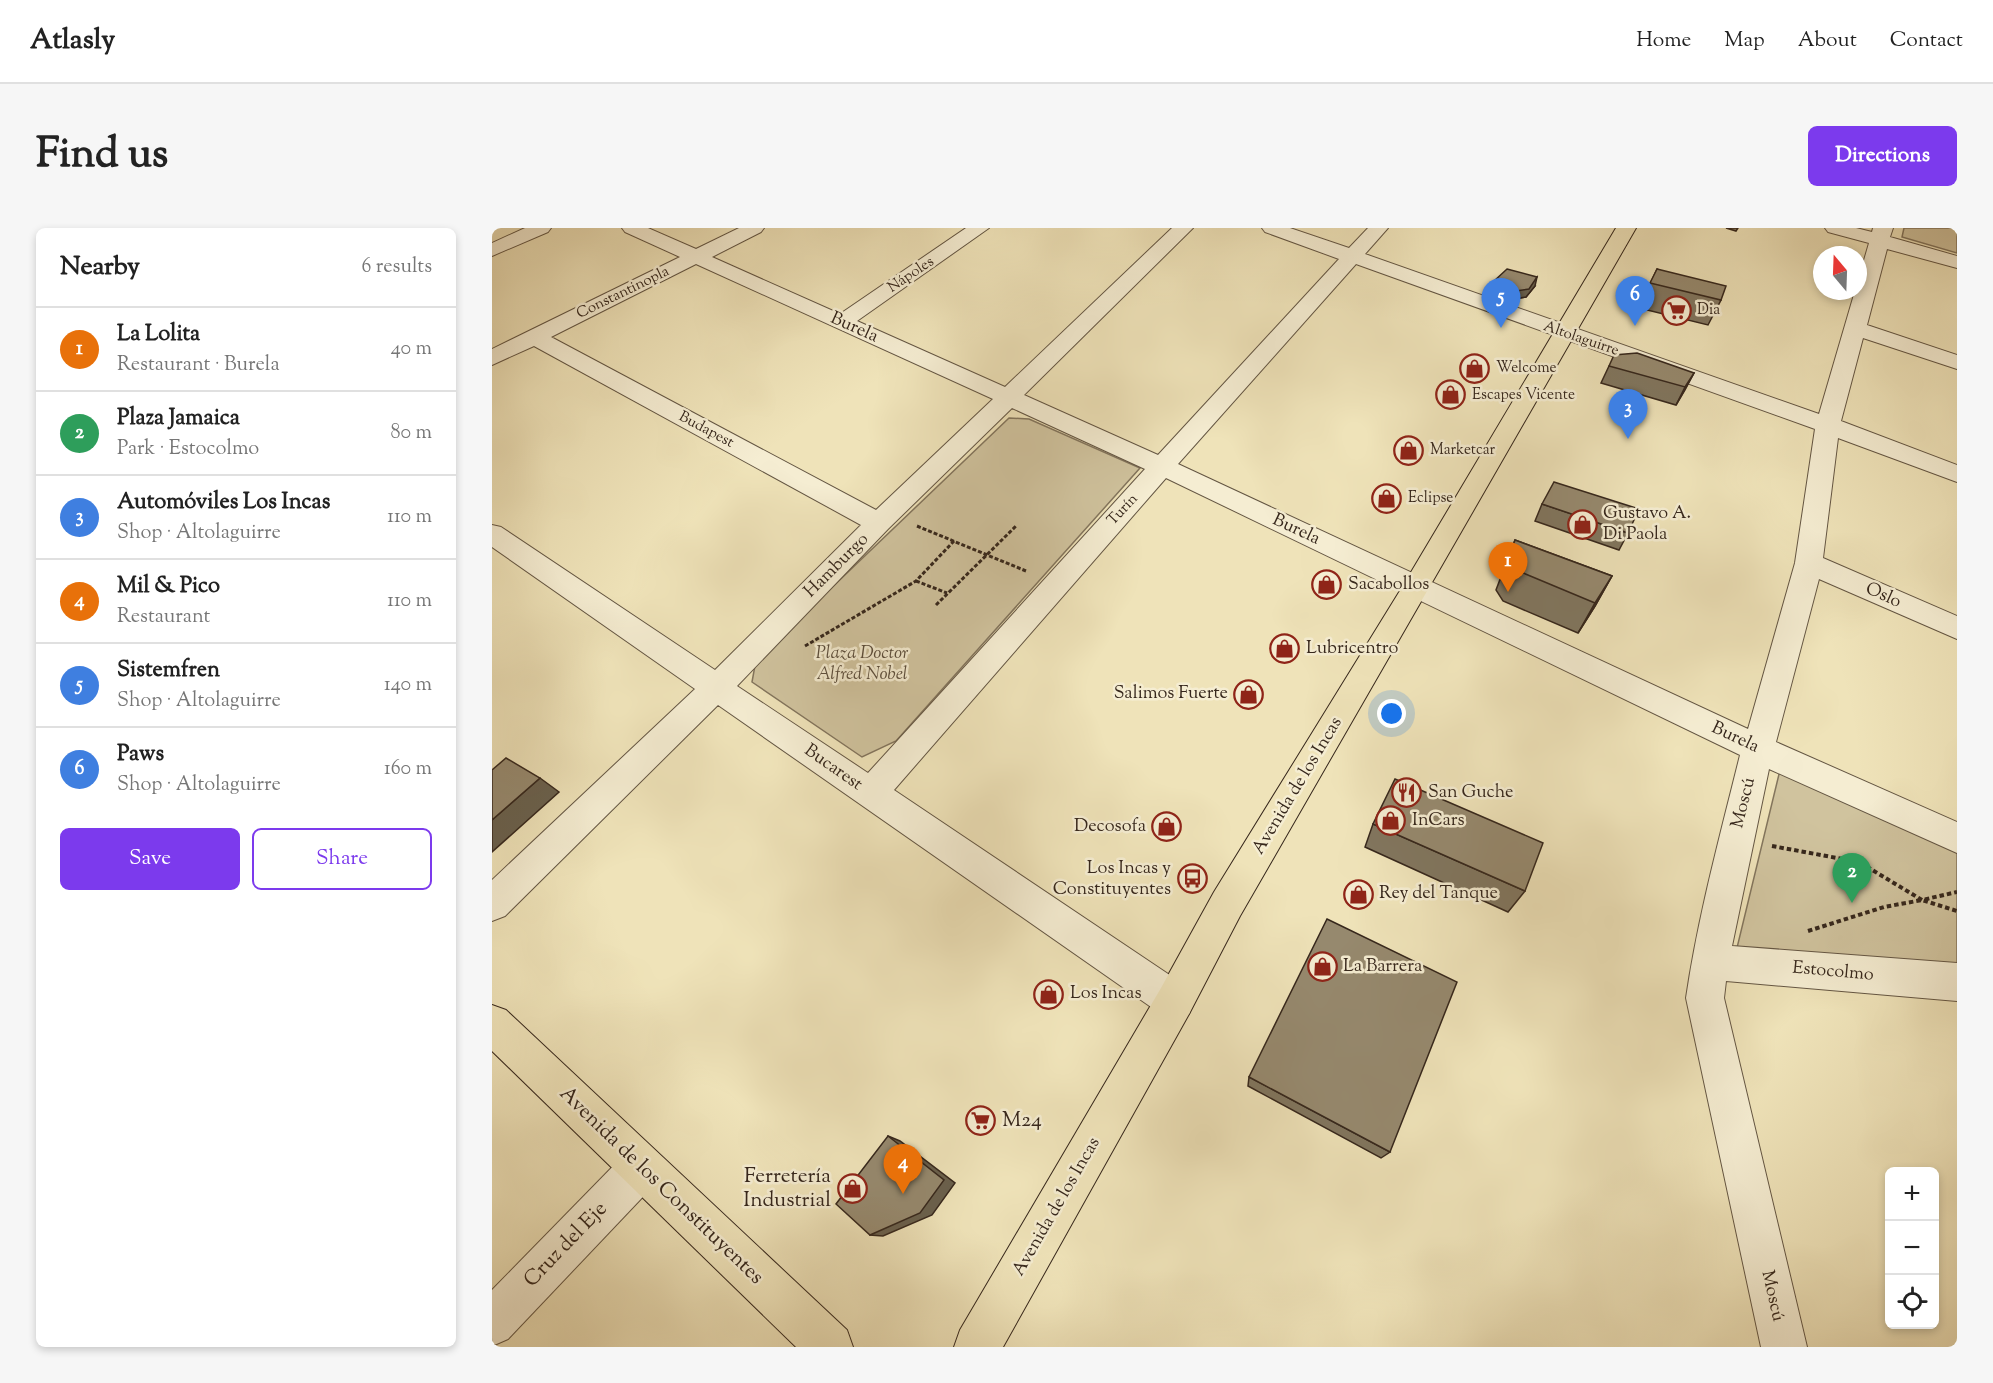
<!DOCTYPE html>
<html lang="en">
<head>
<meta charset="utf-8">
<style>
	:root { --surface:#fff; --page:#f6f6f6; --text:#222; --muted:#767676; --line:#e0e0e0; --accent:#7c3aed }
	body { margin:0; font-family:"Sorts Mill Goudy",serif; background:var(--page); color:var(--text) }
	.controls { position:absolute; right:18px; bottom:18px; display:grid; overflow:hidden; border-radius:9px; box-shadow:0 3px 9px #0003 }
	.controls button { width:54px; height:54px; display:grid; place-items:center; padding:0; border:0; border-bottom:2px solid var(--line); background:var(--surface); color:var(--text); font:30px sans-serif }
	.compass { position:absolute; left:1321px; top:18px; width:54px; height:54px; border-radius:50%; background:var(--surface); box-shadow:0 3px 9px #0003; rotate:341deg }
	.you { position:absolute; left:900px; top:486px; width:21px; height:21px; margin:-15px; border:4px solid #fff; border-radius:50%; background:#1a73e8; box-shadow:0 0 0 9px #1a73e833 }
	.badge { display:grid; place-items:center; width:39px; height:39px; border-radius:50%; background:var(--accent); color:#fff; font-size:20px; font-weight:700 }
	.pin { position:absolute; translate:-50% -50px; filter:drop-shadow(0 2px 3px #0008) }
	.pin::after { content:''; position:absolute; top:32px; width:21px; height:18px; background:inherit; clip-path:polygon(0 0,100% 0,50% 100%) }
	.list { margin:0; padding:0; list-style:none }
	h2 { display:flex; justify-content:space-between; align-items:center; height:78px; margin:0; padding:0 24px; font-size:26px }
	h2 small { font-size:20px; font-weight:400; color:var(--muted) }
	.list li { display:grid; grid-template-columns:39px 1fr auto; gap:18px; align-items:center; box-sizing:border-box; height:84px; padding:0 24px; border-top:2px solid var(--line) }
	.list b { display:block; font-size:22px; white-space:nowrap }
	.list p { margin:0; font-size:20px; white-space:nowrap; color:var(--muted) }
	.list em { font-size:20px; font-style:normal; color:var(--muted) }
	.actions { display:flex; gap:12px; padding:18px 24px }
	.actions a { flex:1; padding:14px 0; border:2px solid var(--accent); border-radius:9px; text-align:center; font-size:21px; color:var(--accent) }
	.actions .main { background:var(--accent); color:#fff }
	.icon { flex:none; width:33px; height:33px; fill:none; stroke:currentColor; stroke-width:2; stroke-linecap:round; stroke-linejoin:round }
	.map { position:relative; flex:none; width:1465px; height:1119px; overflow:hidden; border-radius:9px }
	header { display:flex; align-items:center; gap:36px; box-sizing:border-box; height:84px; padding:0 30px; background:var(--surface); border-bottom:2px solid var(--line) }
	header strong { font-size:28px }
	nav { display:flex; gap:33px; margin-inline-start:auto; font-size:21px }
	.intro { display:flex; align-items:center; justify-content:space-between; box-sizing:border-box; height:144px; padding:0 36px }
	h1 { margin:0; font-size:42px }
	.button { padding:15px 27px; border-radius:9px; background:var(--accent); color:#fff; font-size:21px; font-weight:700 }
	main { display:flex; gap:36px; padding:0 36px }
	aside { flex:1; background:var(--surface); border-radius:9px; box-shadow:0 3px 9px #0003 }
	.map>svg:first-child { display:block }
</style>
</head>
<body>
<header>
<strong>Atlasly</strong>
<nav><a>Home</a><a>Map</a><a>About</a><a>Contact</a></nav>
</header>
<div class="intro"><h1>Find us</h1><a class="button">Directions</a></div>
<main>
<aside>
<h2>Nearby<small>6 results</small></h2>
<ul class="list">
<li><span class="badge" style="background:#e8710a">1</span><div><b>La Lolita</b><p>Restaurant · Burela</p></div><em>40 m</em></li>
<li><span class="badge" style="background:#2e9e5b">2</span><div><b>Plaza Jamaica</b><p>Park · Estocolmo</p></div><em>80 m</em></li>
<li><span class="badge" style="background:#3f7fe0">3</span><div><b>Automóviles Los Incas</b><p>Shop · Altolaguirre</p></div><em>110 m</em></li>
<li><span class="badge" style="background:#e8710a">4</span><div><b>Mil &amp; Pico</b><p>Restaurant</p></div><em>110 m</em></li>
<li><span class="badge" style="background:#3f7fe0">5</span><div><b>Sistemfren</b><p>Shop · Altolaguirre</p></div><em>140 m</em></li>
<li><span class="badge" style="background:#3f7fe0">6</span><div><b>Paws</b><p>Shop · Altolaguirre</p></div><em>160 m</em></li>
</ul>
<div class="actions"><a class="main">Save</a><a>Share</a></div>
</aside>
<div class="map">
<svg width="1465" height="1119" viewBox="0 0 1465 1119">
	<rect width="100%" height="100%" fill="#efe3b9"/>
	<filter id="stains"><feTurbulence type="fractalNoise" baseFrequency=".00333" numOctaves="4"/><feColorMatrix values="0 0 0 0 .2 0 0 0 0 .09 0 0 0 0 .02 0 0 0 .5 -.17"/></filter>
	<radialGradient id="worn" r=".72"><stop offset=".6" stop-color="#630" stop-opacity="0"/><stop offset="1" stop-color="#630" stop-opacity=".3"/></radialGradient>
	<g fill="#d0c39e" stroke="#83755d" stroke-width="1.5">
		<path d="M1412,0h53v25l-55,-16z"/>
		<path d="M517,190l20,1 111,49 -244,273 -34,16 -110,-75 4,-22z"/>
		<path d="M1288,542l177,80v123l-222,-17z"/>
	</g>
	<g fill="none" stroke-linecap="round" stroke-linejoin="round">
		<defs>
			<g id="minor">
				<path d="M33,0h26l-3,4 -56,24v-13z"/>
				<path d="M130,0h26l48,21 43,-21h25l-3,4 -49,25 128,57 126,-86h23l-132,93 148,66 167,-159h21l-169,167 134,60 181,-196 -74,-27 -3,-4h28l59,20 19,-20h20l-23,26 454,160 36,-123h3v-10l11,-38 -41,-11 -3,-4h31l16,4 1,-4h20l-3,9 67,19v12l-70,-19 -20,76 90,30v14l-94,-31 -22,83 116,44v17l-119,-44 -15,120 134,58v23l-138,-60 -43,163 181,80v31l-188,-84 -37,177 225,17v38l-231,-20 -2,17 83,349h-46l-75,-349c12,-82 34,-162 54,-243l-574,-277 -272,312 295,198 5,13 -5,13 -14,6 -14,-6 -443,-309 -213,211 -13,5v-41l203,-191 -203,-142v-22l9,2 214,143 146,-145 -327,-179 -42,19v-16l188,-92 -55,-25zM204,36l297,135 -117,111 -325,-173zM864,36l459,165 -20,134 -47,166 -570,-265zM520,180l133,61 -277,304 -131,-87 151,-157z"/>
				<path d="M149,919l15,6 6,15 -6,15 -148,156 -16,7v-56l134,-137z"/>
			</g>
			<g id="major">
				<path d="M1124,0h20l-396,688 -51,98 -186,333h-49l6,-17 201,-342 53,-96 187,-303z"/>
				<path d="M0,777l14,5 341,320 6,17h-57l-304,-296z"/>
			</g>
		</defs>
		<use href="#minor" stroke="#645643" stroke-width="2"/>
		<use href="#major" stroke="#36271c" stroke-width="2"/>
		<g stroke="#36271c" stroke-width="3" stroke-dasharray="4 2" stroke-linecap="butt">
			<path d="M425,298l109,45"/>
			<path d="M424,353l31,12"/>
			<path d="M444,377l80,-79"/>
			<path d="M313,418l111,-65 38,-40"/>
		</g>
		<g stroke="#36271c" stroke-width="4" stroke-dasharray="4.5 3" stroke-linecap="butt">
			<path d="M1280,618l87,16 63,38 35,-8"/>
			<path d="M1316,703l76,-24 38,-7 35,11"/>
		</g>
		<use href="#minor" fill="#f5edd2" fill-rule="evenodd"/>
		<use href="#major" fill="#efe3b9" fill-rule="evenodd"/>
	</g>
	<g fill="#81765f" stroke="#36271c" stroke-width="1.5">
		<path d="M1234,0h12l-2,3z"/>
		<path d="M1165,41l64,31 -13,25 -69,-17z"/>
		<path d="M1001,54l42,4 -9,11 -12,2 -23,-8z"/>
		<path d="M1117,138l85,7 -18,32 -75,-22z"/>
		<path d="M1050,276l86,29 -9,17 -84,-29z"/>
		<path d="M1023,312l97,36 -17,30 -17,27 -75,-32 -7,-11z"/>
		<path d="M881,596l152,67 -17,21 -143,-65z"/>
		<path d="M757,849l141,75 -9,6 -133,-72z"/>
	</g>
	<g fill="#69604d" stroke="#36271c" stroke-width="1.5">
		<path d="M1045,49l-2,9 -9,11 -12,2 2,-8z"/>
		<path d="M1202,145l-9,17 -9,15 9,-18z"/>
		<path d="M1120,348l-17,30 -17,27 17,-30z"/>
		<path d="M48,550l19,14 -67,60v-32z"/>
		<path d="M396,908l12,5 55,42 -23,32 -49,21 -13,-1z"/>
	</g>
	<g fill="#96896e" stroke="#36271c" stroke-width="1.5">
		<path d="M1015,41l30,8 -8,12 -13,2 -23,-9z"/>
		<path d="M1165,41l69,17 -5,14 -71,-17z"/>
		<path d="M1145,125l57,20 -9,14 -76,-21 5,-11z"/>
		<path d="M1062,254l85,27 -11,24 -86,-29z"/>
		<path d="M1023,312l97,36 -17,27 -79,-33 -8,-11z"/>
		<path d="M14,530l34,20 -48,42v-50z"/>
		<path d="M903,551l148,64 -18,48 -152,-67z"/>
		<path d="M835,691l130,63 -67,170 -141,-75z"/>
		<path d="M396,908l56,44 -24,33 -50,22 -34,-31z"/>
	</g>
	<defs>
		<symbol id="supermarket-ring" viewBox="-11 -11 22 22"><circle r="9.5" fill="#f5edd2" stroke="#8f2418" stroke-width="1.5"/><path d="M-6-5.5h2.5l.6 2H6L4.5 2H-2.5L-4.4-4H-6ZM-1.5 3.2a1.3 1.3 0 1 0 .1 0ZM3 3.2a1.3 1.3 0 1 0 .1 0Z" fill="#8f2418"/></symbol>
		<symbol id="shop-ring" viewBox="-11 -11 22 22"><circle r="9.5" fill="#f5edd2" stroke="#8f2418" stroke-width="1.5"/><path d="M-5-2.5h2.3a2.7 3.5 0 0 1 5.4 0H5L5.5 6h-11ZM-1.5-2.5h3a1.5 2.3 0 0 0-3 0Z" fill="#8f2418"/></symbol>
		<symbol id="restaurant-ring" viewBox="-11 -11 22 22"><circle r="9.5" fill="#f5edd2" stroke="#8f2418" stroke-width="1.5"/><path d="M-5-6h1v4h1v-4h1v4h1v-4h1v5L-1.5 .5V6h-2V.5L-5-1ZM5-6V6H3V1.5H1.5Q1.5-4 5-6Z" fill="#8f2418"/></symbol>
		<symbol id="bus-ring" viewBox="-11 -11 22 22"><circle r="9.5" fill="#f5edd2" stroke="#8f2418" stroke-width="1.5"/><path d="M-5-6H5V4H4V6H2V4H-2V6H-4V4H-5ZM-3.5-4V0h7V-4ZM-3.5 1.2v1.5H-2V1.2ZM2 1.2v1.5H3.5V1.2Z" fill="#8f2418"/></symbol>
	</defs>
	<g fill-rule="evenodd">
		<use href="#supermarket-ring" x="1168" y="66" width="33" height="33"/>
		<use href="#shop-ring" x="966" y="124" width="33" height="33"/>
		<use href="#shop-ring" x="942" y="150" width="33" height="33"/>
		<use href="#shop-ring" x="900" y="206" width="33" height="33"/>
		<use href="#shop-ring" x="878" y="254" width="33" height="33"/>
		<use href="#shop-ring" x="1074" y="280" width="33" height="33"/>
		<use href="#shop-ring" x="818" y="340" width="33" height="33"/>
		<use href="#shop-ring" x="776" y="404" width="33" height="33"/>
		<use href="#shop-ring" x="740" y="450" width="33" height="33"/>
		<use href="#restaurant-ring" x="898" y="548" width="33" height="33"/>
		<use href="#shop-ring" x="882" y="576" width="33" height="33"/>
		<use href="#shop-ring" x="658" y="582" width="33" height="33"/>
		<use href="#bus-ring" x="684" y="634" width="33" height="33"/>
		<use href="#shop-ring" x="850" y="650" width="33" height="33"/>
		<use href="#shop-ring" x="814" y="722" width="33" height="33"/>
		<use href="#shop-ring" x="540" y="750" width="33" height="33"/>
		<use href="#supermarket-ring" x="472" y="876" width="33" height="33"/>
		<use href="#shop-ring" x="344" y="944" width="33" height="33"/>
	</g>
	<g text-anchor="middle" dominant-baseline="central" stroke-width="5" stroke-linejoin="round" paint-order="stroke">
		<g font-size="15" fill="#36271c" stroke="#f5edd2">
			<text transform="translate(419 47) rotate(-34)">Nápoles</text>
			<text transform="translate(131 65) rotate(-26)">Constantinopla</text>
			<text transform="translate(1089 111) rotate(19)">Altolaguirre</text>
			<text transform="translate(214 202) rotate(28)">Budapest</text>
			<text transform="translate(631 282) rotate(-47)">Turín</text>
		</g>
		<g font-size="15" fill="#36271c" stroke="#f5edd2" text-anchor="start">
			<text x="1205" y="82">Dia</text>
			<text x="1004" y="140">Welcome</text>
			<text x="980" y="167">Escapes Vicente</text>
			<text x="938" y="222">Marketcar</text>
			<text x="916" y="270">Eclipse</text>
		</g>
		<g font-size="18" fill="#36271c" stroke="#f5edd2">
			<text transform="translate(362 100) rotate(24)">Burela</text>
			<text transform="translate(804 302) rotate(25)">Burela</text>
			<text transform="translate(345 338) rotate(-45)">Hamburgo</text>
			<text transform="translate(1391 368) rotate(24)">Oslo</text>
			<text transform="translate(1243 510) rotate(25)">Burela</text>
			<text transform="translate(341 540) rotate(35)">Bucarest</text>
			<text transform="translate(806 558) rotate(-59)">Avenida de los Incas</text>
			<text transform="translate(1252 575) rotate(-76)">Moscú</text>
			<text transform="translate(1341 744) rotate(5)">Estocolmo</text>
			<text transform="translate(565 979) rotate(-60)">Avenida de los Incas</text>
			<text transform="translate(1280 1068) rotate(77)">Moscú</text>
		</g>
		<g font-size="18" fill="#36271c" stroke="#f5edd2" text-anchor="start">
			<text x="1111" y="286">Gustavo A.<tspan x="1111" dy="21">Di Paola</tspan></text>
			<text x="856" y="357">Sacabollos</text>
			<text x="814" y="421">Lubricentro</text>
			<text x="736" y="466" text-anchor="end">Salimos Fuerte</text>
			<text x="936" y="565">San Guche</text>
			<text x="920" y="593">InCars</text>
			<text x="654" y="599" text-anchor="end">Decosofa</text>
			<text x="679" y="641" text-anchor="end">Los Incas y<tspan x="679" dy="21">Constituyentes</tspan></text>
			<text x="887" y="666">Rey del Tanque</text>
			<text x="851" y="739">La Barrera</text>
			<text x="578" y="766">Los Incas</text>
		</g>
		<g font-size="18" font-style="italic" fill="#5c4e3c" stroke="#f5edd2">
			<text x="370" y="426">Plaza Doctor<tspan x="370" dy="21">Alfred Nobel</tspan></text>
		</g>
		<g font-size="21" fill="#36271c" stroke="#f5edd2" text-anchor="start">
			<text x="510" y="893">M24</text>
			<text x="339" y="949" text-anchor="end">Ferretería<tspan x="339" dy="24">Industrial</tspan></text>
		</g>
		<g font-size="21" fill="#36271c" stroke="#f5edd2">
			<text transform="translate(169 958) rotate(44)">Avenida de los Constituyentes</text>
			<text transform="translate(74 1017) rotate(-46)">Cruz del Eje</text>
		</g>
	</g>
	<rect width="100%" height="100%" filter="url(#stains)"/>
	<rect width="100%" height="100%" fill="url(#worn)"/>
</svg>
<div class="controls">
<button>+</button>
<button>−</button>
<button><svg class="icon" aria-label="locate" viewBox="0 0 24 24"><circle cx="12" cy="12" r="6"/><path d="M12 2v4M12 18v4M2 12h4M18 12h4"/></svg></button>
</div>
<svg class="compass" viewBox="-18 -18 36 36"><path d="M0-13l5 13h-10z" fill="#e53935"/><path d="M0 13l5-13h-10z" fill="#767676"/></svg>
<div class="you"></div>
<div class="pin badge" style="left:1016px;top:364px;background:#e8710a">1</div>
<div class="pin badge" style="left:1360px;top:675px;background:#2e9e5b">2</div>
<div class="pin badge" style="left:1136px;top:211px;background:#3f7fe0">3</div>
<div class="pin badge" style="left:411px;top:966px;background:#e8710a">4</div>
<div class="pin badge" style="left:1009px;top:100px;background:#3f7fe0">5</div>
<div class="pin badge" style="left:1143px;top:98px;background:#3f7fe0">6</div>
</div>
</main>
</body>
</html>
